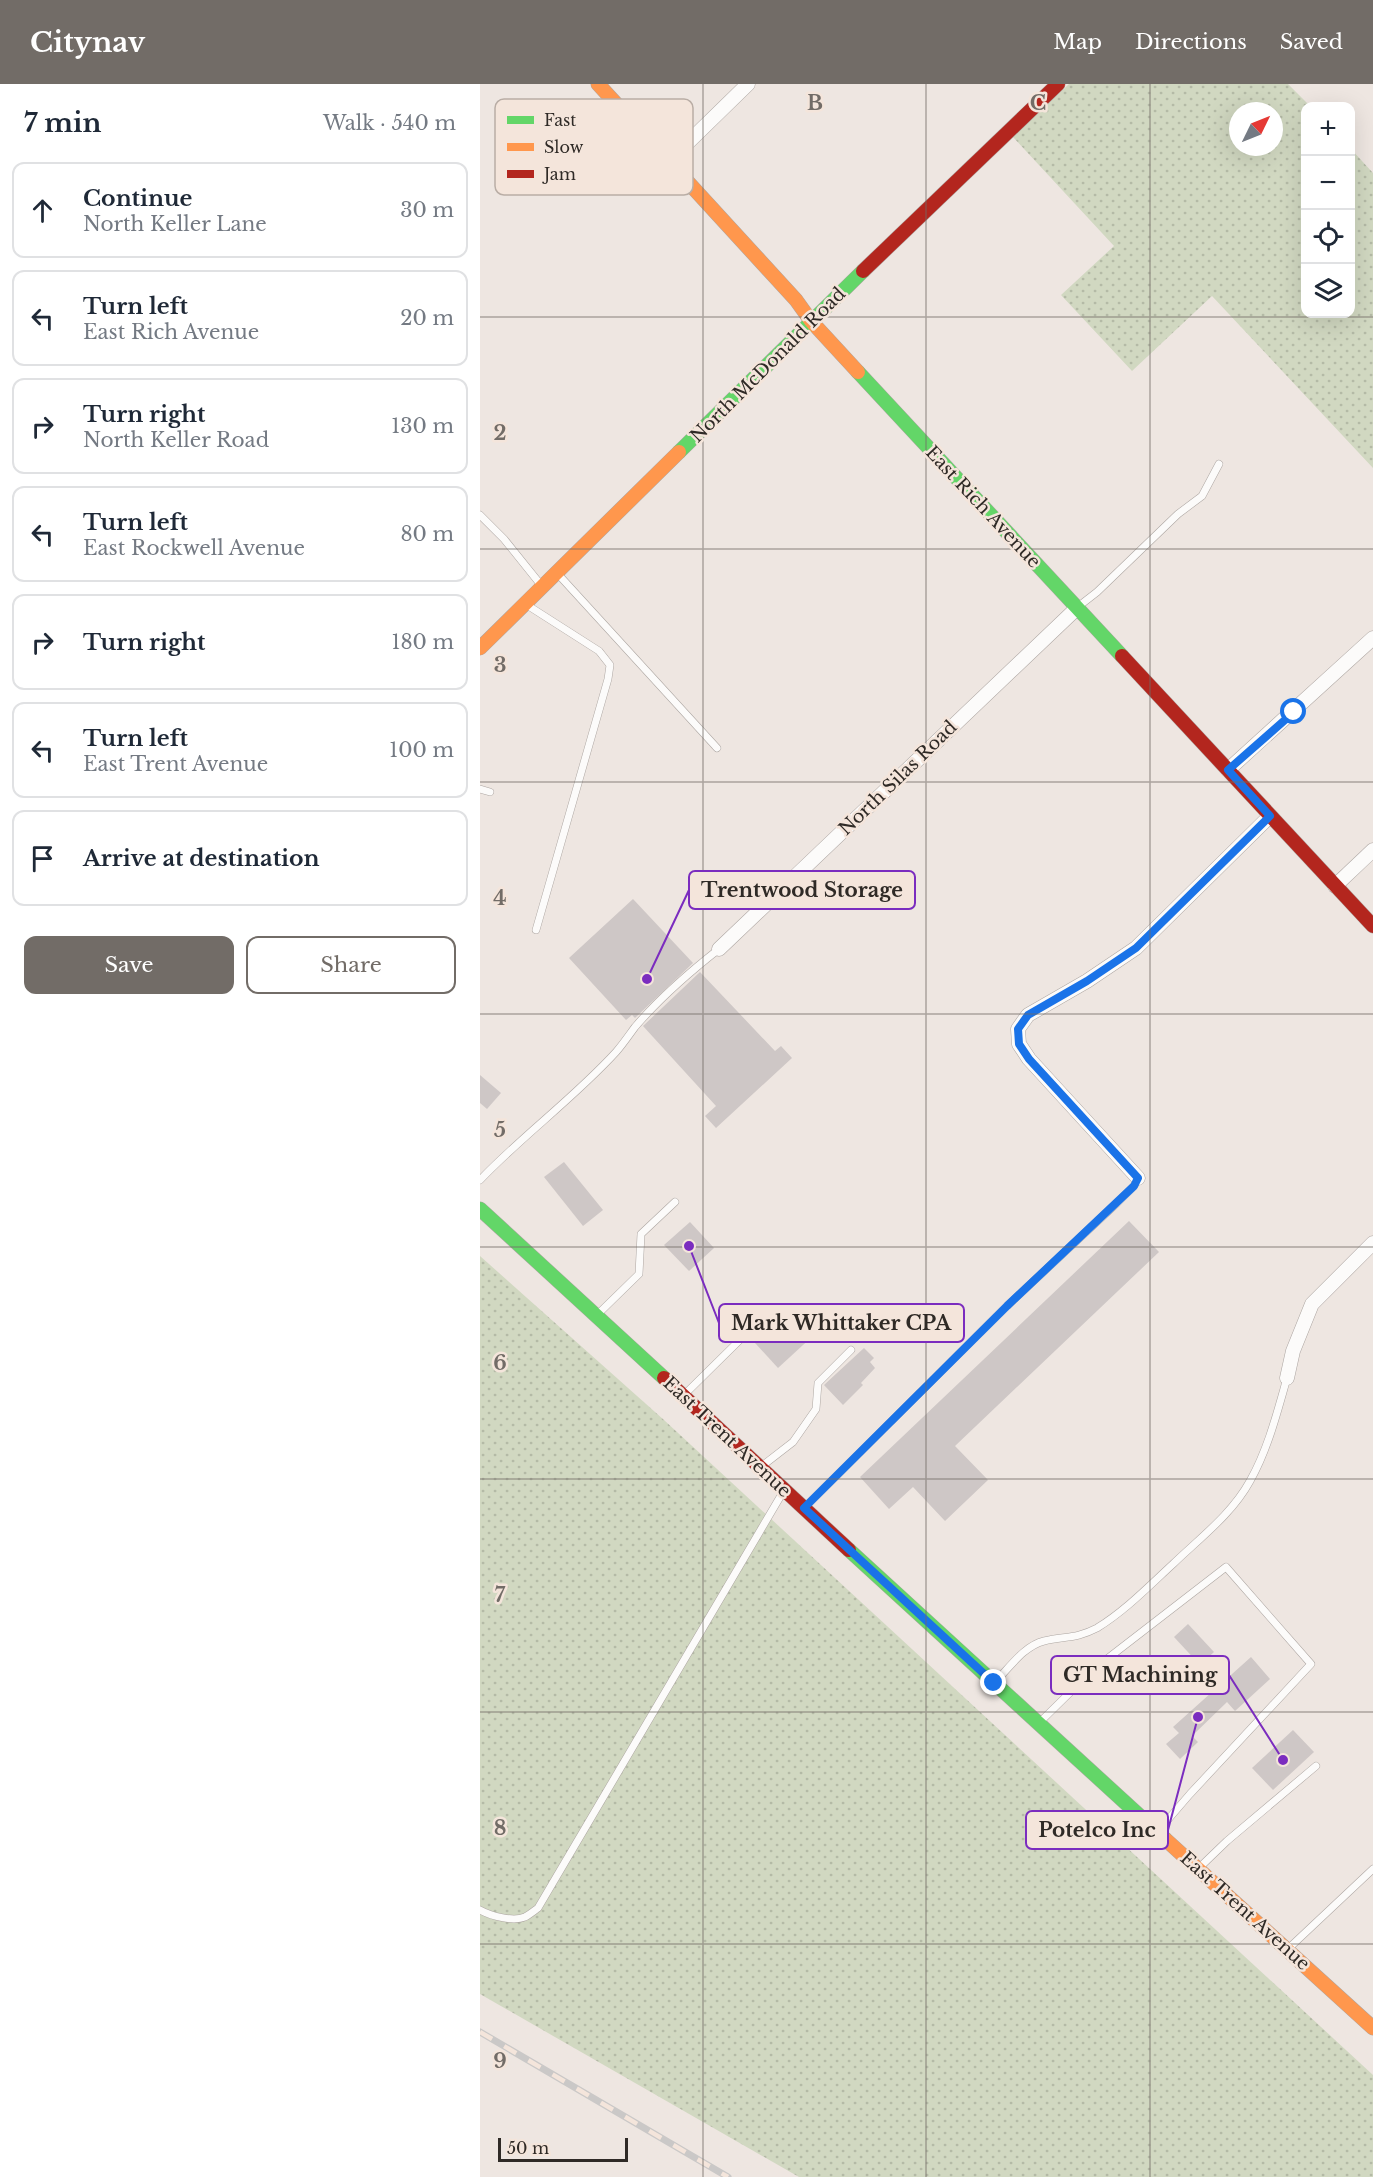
<!DOCTYPE html>
<html lang="en">
<head>
<meta charset="utf-8">
<style>
	:root { --surface:#fff; --page:#f2f2f3; --text:#1f2937; --muted:#747a83; --line:#e0e1e3; --accent:#726c67 }
	body { margin:0; font-family:"Libre Baskerville",serif; background:var(--page); color:var(--text) }
	.controls { position:absolute; right:18px; top:18px; display:grid; overflow:hidden; border-radius:12px; box-shadow:0 6px 24px #0002 }
	.controls button { width:54px; height:54px; display:grid; place-items:center; padding:0; border:0; border-bottom:2px solid var(--line); background:var(--surface); color:var(--text); font:30px sans-serif }
	.compass { position:absolute; left:749px; top:18px; width:54px; height:54px; border-radius:50%; background:var(--surface); box-shadow:0 6px 24px #0002; rotate:47deg }
	.scale { position:absolute; left:18px; bottom:15px; width:130px; box-sizing:border-box; padding-left:6px; border:3px solid #2f2a26; border-top:0; font-size:16px; line-height:21px; white-space:nowrap; color:#2f2a26; -webkit-text-stroke:4px #f4e5db; paint-order:stroke }
	.stop { position:absolute; width:18px; height:18px; margin:-14px; border:4px solid #1a73e8; border-radius:50%; background:#fff }
	.stop.end { background:#1a73e8; border-color:#fff; box-shadow:0 2px 6px #0008 }
	.list { margin:0; padding:0; list-style:none }
	h2 { display:flex; justify-content:space-between; align-items:center; height:78px; margin:0; padding:0 24px; font-size:26px }
	h2 small { font-size:20px; font-weight:400; color:var(--muted) }
	.list li { display:grid; grid-template-columns:39px 1fr auto; gap:18px; align-items:center; box-sizing:border-box; height:96px; margin:0 12px 12px; padding:0 12px; border:2px solid var(--line); border-radius:12px }
	.list b { display:block; font-size:22px; white-space:nowrap }
	.list p { margin:0; font-size:20px; white-space:nowrap; color:var(--muted) }
	.list em { font-size:20px; font-style:normal; color:var(--muted) }
	.actions { display:flex; gap:12px; padding:18px 24px }
	.actions a { flex:1; padding:14px 0; border:2px solid var(--accent); border-radius:12px; text-align:center; font-size:21px; color:var(--accent) }
	.actions .main { background:var(--accent); color:#fff }
	.icon { flex:none; width:33px; height:33px; fill:none; stroke:currentColor; stroke-width:2; stroke-linecap:round; stroke-linejoin:round }
	.map { position:relative; flex:none; width:893px; height:2093px; overflow:hidden }
	header { display:flex; align-items:center; gap:36px; box-sizing:border-box; height:84px; padding:0 30px; background:var(--accent); color:#fff }
	header strong { font-size:28px }
	nav { display:flex; gap:33px; margin-inline-start:auto; font-size:21px }
	main { display:flex }
	aside { flex:1; background:var(--surface) }
	.map>svg:first-child { display:block }
</style>
</head>
<body>
<header>
<strong>Citynav</strong>
<nav><a>Map</a><a>Directions</a><a>Saved</a></nav>
</header>
<main>
<aside>
<h2>7 min<small>Walk · 540 m</small></h2>
<ul class="list">
<li><svg class="icon" aria-label="ahead" viewBox="0 0 24 24"><path d="M12 20V5M6 11l6-6 6 6"/></svg><div><b>Continue</b><p>North Keller Lane</p></div><em>30 m</em></li>
<li><svg class="icon" aria-label="left" viewBox="0 0 24 24"><path d="M17 20v-9H6M10 6l-5 5 5 5"/></svg><div><b>Turn left</b><p>East Rich Avenue</p></div><em>20 m</em></li>
<li><svg class="icon" aria-label="right" viewBox="0 0 24 24"><path d="M7 20v-9h11M14 6l5 5-5 5"/></svg><div><b>Turn right</b><p>North Keller Road</p></div><em>130 m</em></li>
<li><svg class="icon" aria-label="left" viewBox="0 0 24 24"><path d="M17 20v-9H6M10 6l-5 5 5 5"/></svg><div><b>Turn left</b><p>East Rockwell Avenue</p></div><em>80 m</em></li>
<li><svg class="icon" aria-label="right" viewBox="0 0 24 24"><path d="M7 20v-9h11M14 6l5 5-5 5"/></svg><div><b>Turn right</b></div><em>180 m</em></li>
<li><svg class="icon" aria-label="left" viewBox="0 0 24 24"><path d="M17 20v-9H6M10 6l-5 5 5 5"/></svg><div><b>Turn left</b><p>East Trent Avenue</p></div><em>100 m</em></li>
<li><svg class="icon" aria-label="arrive" viewBox="0 0 24 24"><path d="M6 21V4h12l-3 4 3 4H6"/></svg><div><b>Arrive at destination</b></div></li>
</ul>
<div class="actions"><a class="main">Save</a><a>Share</a></div>
</aside>
<div class="map">
<svg width="893" height="2093" viewBox="0 0 893 2093">
	<defs>
		<pattern id="grass-dots" width="8" height="8" patternUnits="userSpaceOnUse" patternTransform="scale(1.5)"><rect width="8" height="8" fill="#d1d8c1"/><path d="M2 2h.1M6 6h.1" fill="none" stroke="#b4baa6" stroke-width="1.8" stroke-linecap="round"/></pattern>
	</defs>
	<rect width="100%" height="100%" fill="#eee6e1"/>
	<g fill="url(#grass-dots)" fill-rule="evenodd">
		<path d="M589,0h219l22,22h-4v208h44l1,-165 22,24v295l-161,-172 -80,75 -71,-76 53,-49 -101,-109zM758,27h36v36h-36z"/>
		<path d="M0,1172l184,164 709,655v102h-574l-319,-183z"/>
	</g>
	<g fill="#cec7c6">
		<path d="M153,815l60,64 -58,55 -3,-3 -6,5 -57,-62z"/>
		<path d="M220,888l75,79 6,-5 11,12 -76,70 -11,-12 11,-10 -73,-80z"/>
		<path d="M0,991l21,18 -14,16 -7,-6z"/>
		<path d="M84,1078l39,48 -20,16 -39,-49z"/>
		<path d="M649,1137l30,31 -204,194 33,34 -43,41 -32,-34 -24,22 -29,-32z"/>
		<path d="M210,1138l24,26 -25,23 -25,-26z"/>
		<path d="M311,1224l24,26 -37,34 -23,-25z"/>
		<path d="M384,1264l10,10 -4,4 5,6 -14,15 2,2 -20,20 -19,-20z"/>
		<path d="M708,1540l26,28 -14,13 -26,-28z"/>
		<path d="M771,1573l19,22 -35,32 -8,-9 -35,34 6,6 -18,17 -14,-15 13,-11 -6,-6z"/>
		<path d="M813,1646l21,22 -41,38 -21,-22z"/>
	</g>
	<g fill="none" stroke-linecap="round" stroke-linejoin="round">
		<defs>
			<g id="lane">
				<path d="M0,431l24,24 37,46"/>
				<path d="M77,489l160,175"/>
				<path d="M47,521l72,46 11,14 -2,14 -72,251"/>
				<path d="M599,522l18,-14 81,-78 24,-18 17,-32"/>
				<path d="M0,705l10,3"/>
				<path d="M0,1096c43,-45 94,-82 136,-128 7,-8 13,-17 19,-25 23,-27 56,-56 84,-78"/>
				<path d="M118,1230l41,-40 2,-40 34,-32"/>
				<path d="M205,1310l70,-69"/>
				<path d="M282,1382l31,-24 23,-33 2,-26 33,-33"/>
				<path d="M326,1422l201,-200 110,-103 17,-17 4,-8"/>
				<path d="M516,1597c14,-14 28,-35 48,-40 21,-5 32,-2 53,-13 28,-17 52,-42 76,-64 27,-26 59,-50 77,-83 18,-32 27,-68 37,-103"/>
				<path d="M561,1637l53,-52 132,-102 85,97 -121,130 -31,36"/>
				<path d="M720,1783l27,-26 89,-75"/>
				<path d="M0,1826c11,6 33,12 45,7 4,-2 9,-6 13,-9l245,-416"/>
				<path d="M809,1864l84,-79"/>
			</g>
			<g id="street">
				<path d="M189,77l79,-77"/>
				<path d="M748,686l145,-132"/>
				<path d="M855,802l38,-36"/>
				<path d="M239,865l358,-341"/>
				<path d="M658,1094l-109,-119 -10,-15 -1,-15 10,-14 59,-34 49,-33 134,-132"/>
				<path d="M807,1294l6,-27 19,-47 61,-61"/>
			</g>
			<g id="fast">
				<path d="M378,288l264,284"/>
				<path d="M199,368l184,-181"/>
				<path d="M0,1125l184,169"/>
				<path d="M369,1466l316,289"/>
			</g>
			<g id="slow">
				<path d="M118,0l198,216 15,21 47,51"/>
				<path d="M0,564l199,-196"/>
				<path d="M685,1755l208,189"/>
			</g>
			<g id="jam">
				<path d="M383,187l195,-187"/>
				<path d="M642,572l251,270"/>
				<path d="M184,1294l185,172"/>
			</g>
		</defs>
		<use href="#lane" stroke="#ada6a2" stroke-width="8"/>
		<use href="#street" stroke="#ada6a2" stroke-width="15"/>
		<use href="#fast" stroke="#ada6a2" stroke-width="15"/>
		<use href="#slow" stroke="#ada6a2" stroke-width="15"/>
		<use href="#jam" stroke="#ada6a2" stroke-width="15"/>
		<use href="#lane" stroke="#fcfbfa" stroke-width="7"/>
		<use href="#street" stroke="#fcfbfa" stroke-width="14"/>
		<use href="#fast" stroke="#63d668" stroke-width="14"/>
		<use href="#slow" stroke="#ff974d" stroke-width="14"/>
		<use href="#jam" stroke="#b3261e" stroke-width="14"/>
		<defs>
			<path id="rail" d="M0,1948l248,145"/>
		</defs>
		<use href="#rail" stroke="#cac8c7" stroke-width="7"/>
		<use href="#rail" stroke="#f4e5db" stroke-width="4.5" stroke-dasharray="14" stroke-linecap="butt"/>
	</g>
	<g fill="none" stroke-linecap="round" stroke-linejoin="round">
		<path stroke="#1a73e8" stroke-width="8" d="M514,1599l-190,-175 203,-202 127,-120 4,-8 -109,-119 -10,-15 -1,-15 10,-14 59,-34 49,-33 134,-132 -42,-46 66,-58"/>
	</g>
	<path fill="none" stroke="#726c67" stroke-width="1.5" stroke-opacity="0.55" d="M223,0v2093M446,0v2093M670,0v2093M0,233h893M0,465h893M0,698h893M0,930h893M0,1163h893M0,1395h893M0,1628h893M0,1860h893"/>
	<g text-anchor="middle" dominant-baseline="central" stroke-width="5" stroke-linejoin="round" paint-order="stroke">
		<g font-size="18" fill="#2f2a26" stroke="#f4e5db">
			<text transform="translate(288 281) rotate(-45)">North McDonald Road</text>
			<text transform="translate(503 423) rotate(47)">East Rich Avenue</text>
			<text transform="translate(418 694) rotate(-44)">North Silas Road</text>
			<text transform="translate(247 1353) rotate(43)">East Trent Avenue</text>
			<text transform="translate(765 1827) rotate(42)">East Trent Avenue</text>
		</g>
	</g>
	<rect x="15" y="15" width="198" height="96" rx="9" fill="#f4e5db" stroke="#b9ada5" stroke-width="1.5"/>
	<rect x="27" y="32" width="27" height="8" fill="#63d668"/>
	<rect x="27" y="59" width="27" height="8" fill="#ff974d"/>
	<rect x="27" y="86" width="27" height="8" fill="#b3261e"/>
	<g font-size="16" fill="#2f2a26">
		<text x="64" y="42">Fast</text>
		<text x="64" y="69">Slow</text>
		<text x="64" y="96">Jam</text>
	</g>
	<g font-size="20" text-anchor="middle" font-weight="bold" fill="#726c67" stroke="#f4e5db" stroke-width="5" stroke-linejoin="round" paint-order="stroke">
		<text x="335" y="26">B</text>
		<text x="558" y="26">C</text>
		<text x="20" y="356">2</text>
		<text x="20" y="588">3</text>
		<text x="20" y="821">4</text>
		<text x="20" y="1053">5</text>
		<text x="20" y="1286">6</text>
		<text x="20" y="1518">7</text>
		<text x="20" y="1751">8</text>
		<text x="20" y="1984">9</text>
	</g>
	<path fill="none" stroke="#7b2cbf" stroke-width="2" d="M167 895L209 806M209 1162L239 1239M803 1676L749 1591M718 1633L688 1746"/>
	<g fill="#7b2cbf" stroke="#f4e5db" stroke-width="2">
		<circle cx="167" cy="895" r="6"/>
		<circle cx="209" cy="1162" r="6"/>
		<circle cx="803" cy="1676" r="6"/>
		<circle cx="718" cy="1633" r="6"/>
	</g>
	<g fill="#f4e5db" stroke="#7b2cbf" stroke-width="2">
		<rect x="209" y="787" width="226" height="38" rx="6"/>
		<rect x="239" y="1220" width="245" height="38" rx="6"/>
		<rect x="571" y="1572" width="178" height="38" rx="6"/>
		<rect x="546" y="1727" width="142" height="38" rx="6"/>
	</g>
	<g font-size="20" text-anchor="middle" font-weight="bold" fill="#2f2a26">
		<text x="322" y="813">Trentwood Storage</text>
		<text x="361" y="1246">Mark Whittaker CPA</text>
		<text x="660" y="1598">GT Machining</text>
		<text x="617" y="1753">Potelco Inc</text>
	</g>
</svg>
<div class="controls">
<button>+</button>
<button>−</button>
<button><svg class="icon" aria-label="locate" viewBox="0 0 24 24"><circle cx="12" cy="12" r="6"/><path d="M12 2v4M12 18v4M2 12h4M18 12h4"/></svg></button>
<button><svg class="icon" aria-label="layers" viewBox="0 0 24 24"><path d="M12 4l9 5-9 5-9-5zM3 14l9 5 9-5"/></svg></button>
</div>
<svg class="compass" viewBox="-18 -18 36 36"><path d="M0-13l5 13h-10z" fill="#e53935"/><path d="M0 13l5-13h-10z" fill="#747a83"/></svg>
<div class="scale">50 m</div>
<div class="stop" style="left:814px;top:628px"></div>
<div class="stop end" style="left:514px;top:1599px"></div>
</div>
</main>
</body>
</html>
